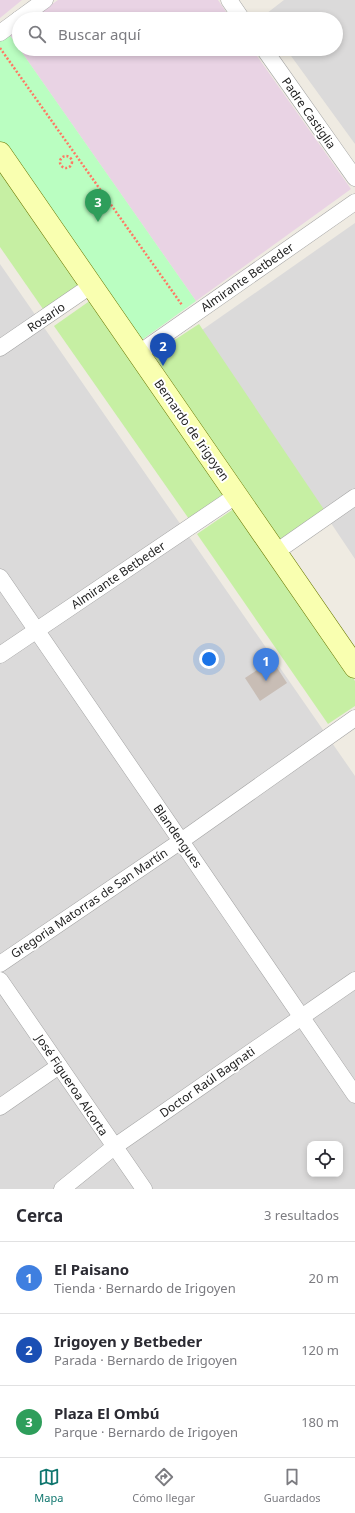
<!DOCTYPE html>
<html lang="es">
<head>
<meta charset="utf-8">
<style>
	:root { --surface:#fff; --page:#f2f2f3; --text:#2b2b33; --muted:#7c7c81; --line:#e1e1e2; --accent:#0f766e }
	body { margin:0; font-family:"Noto Sans",sans-serif; background:var(--page); color:var(--text) }
	.controls { position:absolute; right:12px; bottom:12px; display:grid; overflow:hidden; border-radius:8px; box-shadow:0 2px 6px #0003 }
	.controls button { width:36px; height:36px; display:grid; place-items:center; padding:0; border:0; border-bottom:1px solid var(--line); background:var(--surface); color:var(--text); font:20px sans-serif }
	.you { position:absolute; left:209px; top:659px; width:14px; height:14px; margin:-10px; border:3px solid #fff; border-radius:50%; background:#1a73e8; box-shadow:0 0 0 6px #1a73e833 }
	.badge { display:grid; place-items:center; width:26px; height:26px; border-radius:50%; background:var(--accent); color:#fff; font-size:13px; font-weight:700 }
	.pin { position:absolute; translate:-50% -33px; filter:drop-shadow(0 1px 2px #0008) }
	.pin::after { content:''; position:absolute; top:21px; width:14px; height:12px; background:inherit; clip-path:polygon(0 0,100% 0,50% 100%) }
	.list { margin:0; padding:0; list-style:none }
	h2 { display:flex; justify-content:space-between; align-items:center; height:52px; margin:0; padding:0 16px; font-size:17px }
	h2 small { font-size:13px; font-weight:400; color:var(--muted) }
	.list li { display:grid; grid-template-columns:26px 1fr auto; gap:12px; align-items:center; box-sizing:border-box; height:72px; padding:0 16px; border-top:1px solid var(--line) }
	.list b { display:block; font-size:15px; white-space:nowrap }
	.list p { margin:0; font-size:13px; white-space:nowrap; color:var(--muted) }
	.list em { font-size:13px; font-style:normal; color:var(--muted) }
	.icon { flex:none; width:22px; height:22px; fill:none; stroke:currentColor; stroke-width:2; stroke-linecap:round; stroke-linejoin:round }
	.map { position:relative; flex:none; width:355px; height:1189px; overflow:hidden }
	.search { position:absolute; background:var(--surface); box-shadow:0 2px 6px #0003; left:12px; right:12px; top:12px; height:44px; display:flex; align-items:center; gap:10px; box-sizing:border-box; padding:0 14px; border-radius:22px; color:var(--muted); font-size:15px }
	.sheet { height:268px; background:var(--surface) }
	nav { display:flex; justify-content:space-around; align-items:center; box-sizing:border-box; height:56px; border-top:1px solid var(--line); background:var(--surface); font-size:11px; color:var(--muted) }
	nav a { display:grid; justify-items:center; gap:2px }
	nav .on { color:var(--accent) }
	.map>svg:first-child { display:block }
</style>
</head>
<body>
<div class="map">
<svg width="355" height="1189" viewBox="0 0 355 1189">
	<rect width="100%" height="100%" fill="#efebe2"/>
	<g fill="#dbdada" fill-rule="evenodd">
		<path d="M284,0h71v144l-69,-95h50v-30h-72l-2,-2z"/>
		<path d="M355,223v336l-153,-229z"/>
		<path d="M0,264l355,512v413h-355zM310,1144h30v30h-30z"/>
	</g>
	<g fill="#e9d3e4">
		<path d="M0,0h22l-22,18z"/>
		<path d="M58,0h160l13,19h-200z"/>
		<path d="M19,27v22h233l99,140 -155,112 -187,-267z"/>
	</g>
	<g fill="#c6efa3">
		<path d="M0,166l81,118 -38,25 -43,-62z"/>
		<path d="M91,300l136,193 -38,26 -135,-193z"/>
		<path d="M199,324l126,187 -46,31 -126,-188z"/>
		<path d="M235,508l120,173v25l-27,18 -131,-190z"/>
	</g>
	<path fill="#bafec1" d="M9,34l187,267 -57,41 -139,-198v-103z"/>
	<path fill="#c8bdb5" d="M272,660l15,23 -27,18 -15,-23z"/>
	<g fill="none" stroke-linecap="round" stroke-linejoin="round">
		<defs>
			<g id="street">
				<path d="M229,0l13,19"/>
				<path d="M19,19l26,-19"/>
				<path d="M0,33l19,-14"/>
				<path d="M264,49l91,129"/>
				<path d="M0,348l92,-63"/>
				<path d="M139,353l216,-151"/>
				<path d="M276,552l79,-55"/>
				<path d="M0,577l355,518"/>
				<path d="M0,655l237,-160"/>
				<path d="M0,964l181,-123 174,-123"/>
				<path d="M0,980l144,209"/>
				<path d="M0,1107l59,-41"/>
				<path d="M62,1189l52,-42 241,-167"/>
			</g>
			<path id="secondary" d="M0,153l355,514"/>
		</defs>
		<use href="#street" stroke="#a4a4a4" stroke-width="17"/>
		<use href="#secondary" stroke="#687800" stroke-width="23"/>
		<g stroke="#ff7863" stroke-width="2.5" stroke-dasharray="2 2" stroke-linecap="butt">
			<path d="M0,48l182,257"/>
			<circle cx="66" cy="162" r="6"/>
		</g>
		<use href="#street" stroke="#fff" stroke-width="16"/>
		<use href="#secondary" stroke="#f9ffb0" stroke-width="22"/>
	</g>
	<g text-anchor="middle" dominant-baseline="central" stroke-width="4" stroke-linejoin="round" paint-order="stroke">
		<g font-size="12" fill="#1d1d1d" stroke="#fff">
			<text transform="translate(309 113) rotate(55)">Padre Castiglia</text>
			<text transform="translate(247 277) rotate(-35)">Almirante Betbeder</text>
			<text transform="translate(46 317) rotate(-34)">Rosario</text>
			<text transform="translate(192 430) rotate(55)">Bernardo de Irigoyen</text>
			<text transform="translate(118 575) rotate(-34)">Almirante Betbeder</text>
			<text transform="translate(178 836) rotate(55)">Blandengues</text>
			<text transform="translate(89 903) rotate(-34)">Gregoria Matorras de San Martín</text>
			<text transform="translate(207 1082) rotate(-35)">Doctor Raúl Bagnati</text>
			<text transform="translate(72 1085) rotate(56)">José Figueroa Alcorta</text>
		</g>
	</g>
</svg>
<div class="controls">
<button><svg class="icon" aria-label="locate" viewBox="0 0 24 24"><circle cx="12" cy="12" r="6"/><path d="M12 2v4M12 18v4M2 12h4M18 12h4"/></svg></button>
</div>
<div class="you"></div>
<div class="pin badge" style="left:266px;top:681px;background:#3f7fe0">1</div>
<div class="pin badge" style="left:163px;top:366px;background:#1a4fb4">2</div>
<div class="pin badge" style="left:98px;top:222px;background:#2e9e5b">3</div>
<div class="search"><svg class="icon" aria-label="search" viewBox="0 0 24 24"><circle cx="10" cy="10" r="6"/><path d="M15 15l6 6"/></svg>Buscar aquí</div>
</div>
<section class="sheet">
<h2>Cerca<small>3 resultados</small></h2>
<ul class="list">
<li><span class="badge" style="background:#3f7fe0">1</span><div><b>El Paisano</b><p>Tienda · Bernardo de Irigoyen</p></div><em>20 m</em></li>
<li><span class="badge" style="background:#1a4fb4">2</span><div><b>Irigoyen y Betbeder</b><p>Parada · Bernardo de Irigoyen</p></div><em>120 m</em></li>
<li><span class="badge" style="background:#2e9e5b">3</span><div><b>Plaza El Ombú</b><p>Parque · Bernardo de Irigoyen</p></div><em>180 m</em></li>
</ul>
</section>
<nav>
<a class="on"><svg class="icon" aria-label="map" viewBox="0 0 24 24"><path d="M3 6l6-2 6 2 6-2v14l-6 2-6-2-6 2zM9 4v14M15 6v14"/></svg>Mapa</a>
<a><svg class="icon" aria-label="directions" viewBox="0 0 24 24"><path d="M12 3l9 9-9 9-9-9zM9 14v-3h6M13 9l2 2-2 2"/></svg>Cómo llegar</a>
<a><svg class="icon" aria-label="saved" viewBox="0 0 24 24"><path d="M7 4h10v16l-5-4-5 4z"/></svg>Guardados</a>
</nav>
</body>
</html>
